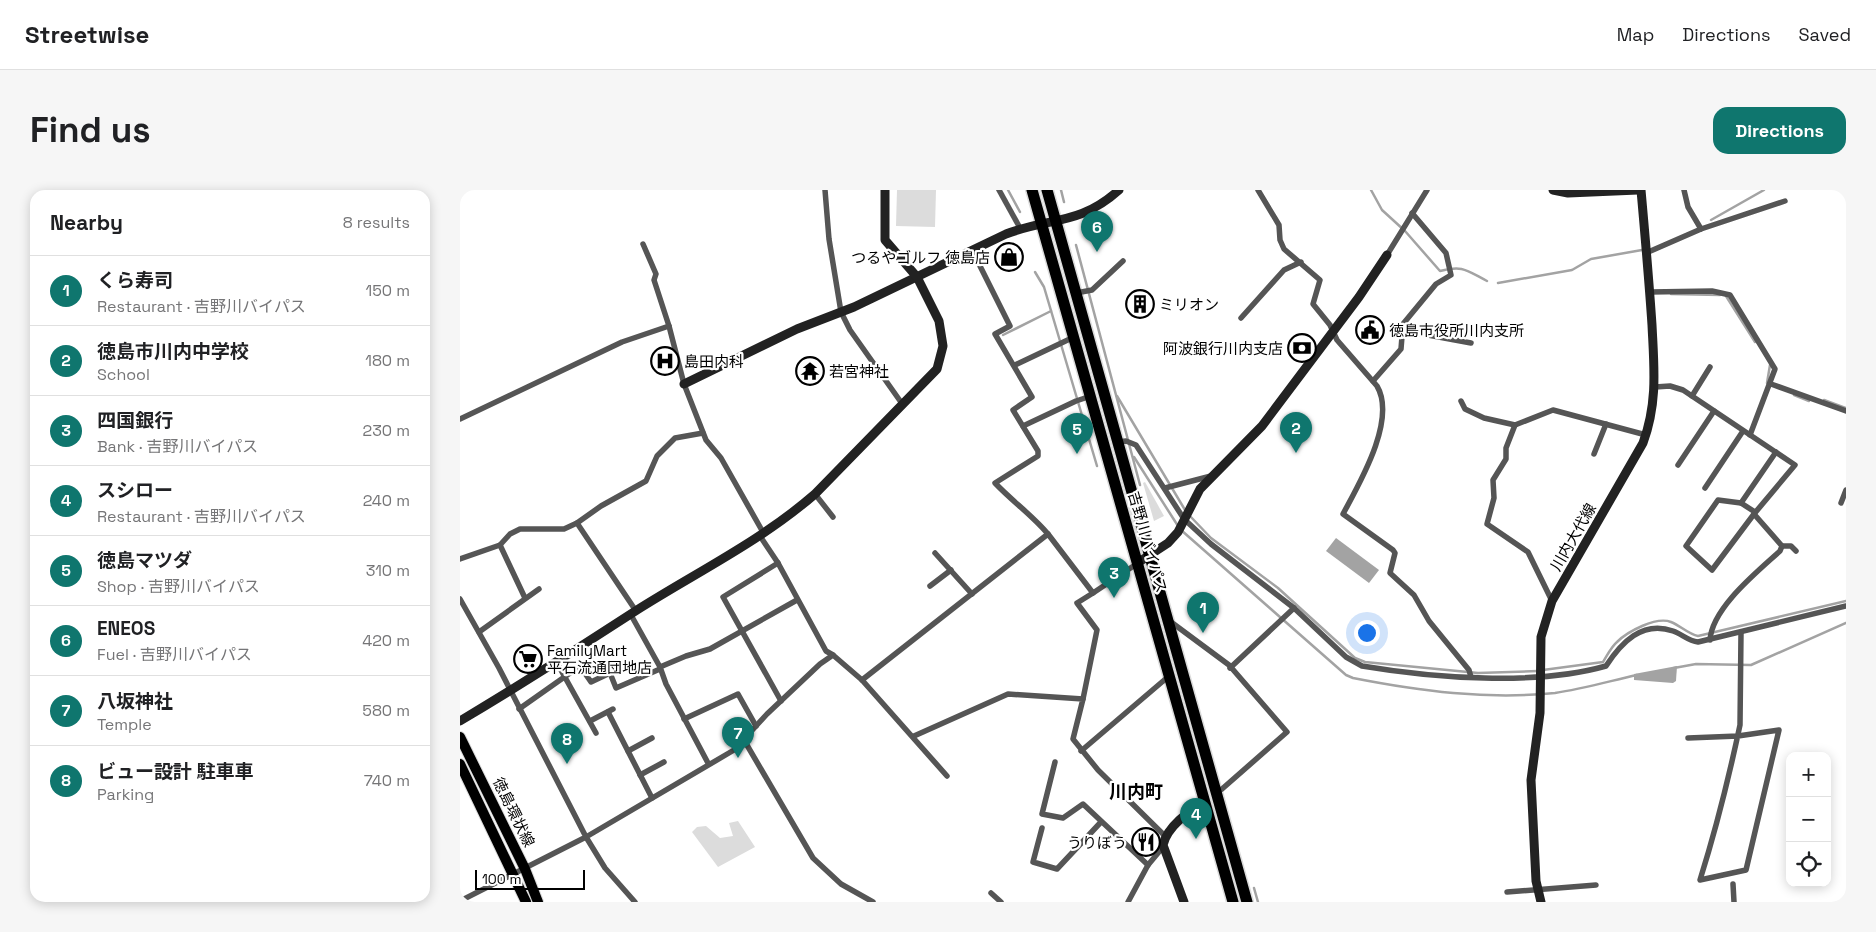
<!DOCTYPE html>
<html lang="en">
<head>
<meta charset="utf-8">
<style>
	:root { --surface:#fff; --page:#f6f6f6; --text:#202124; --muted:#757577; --line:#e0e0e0; --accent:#0f766e }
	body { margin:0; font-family:"Space Grotesk","Noto Sans JP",sans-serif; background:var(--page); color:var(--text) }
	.controls { position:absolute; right:15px; bottom:15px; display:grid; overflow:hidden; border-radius:10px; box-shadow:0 2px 12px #0003 }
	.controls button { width:45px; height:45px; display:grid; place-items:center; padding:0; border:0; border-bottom:1px solid var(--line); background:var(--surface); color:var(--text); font:25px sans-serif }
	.scale { position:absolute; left:15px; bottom:12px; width:110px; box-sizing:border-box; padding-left:5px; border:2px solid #000; border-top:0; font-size:14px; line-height:18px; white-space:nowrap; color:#000; -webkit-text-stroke:4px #fff; paint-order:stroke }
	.you { position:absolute; left:906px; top:442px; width:18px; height:18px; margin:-12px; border:4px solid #fff; border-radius:50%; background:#1a73e8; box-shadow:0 0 0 8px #1a73e833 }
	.badge { display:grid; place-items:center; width:32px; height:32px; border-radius:50%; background:var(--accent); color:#fff; font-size:16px; font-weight:700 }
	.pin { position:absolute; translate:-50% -41px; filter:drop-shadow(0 1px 2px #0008) }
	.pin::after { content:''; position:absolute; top:26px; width:18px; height:15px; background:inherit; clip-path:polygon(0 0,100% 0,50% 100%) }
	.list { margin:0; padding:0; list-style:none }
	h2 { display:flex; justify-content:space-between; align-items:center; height:65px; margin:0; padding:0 20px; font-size:21px }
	h2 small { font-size:16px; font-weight:400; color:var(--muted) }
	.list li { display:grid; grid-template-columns:32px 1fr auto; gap:15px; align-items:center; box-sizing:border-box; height:70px; padding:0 20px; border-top:1px solid var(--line) }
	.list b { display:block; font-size:19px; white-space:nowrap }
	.list p { margin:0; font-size:16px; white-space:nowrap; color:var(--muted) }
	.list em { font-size:16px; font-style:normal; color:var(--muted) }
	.icon { flex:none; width:28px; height:28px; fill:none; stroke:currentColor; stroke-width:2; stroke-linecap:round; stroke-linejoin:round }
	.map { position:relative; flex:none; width:1386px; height:712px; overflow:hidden; border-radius:15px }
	header { display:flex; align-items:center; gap:30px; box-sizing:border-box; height:70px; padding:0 25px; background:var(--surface); border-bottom:1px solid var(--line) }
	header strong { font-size:24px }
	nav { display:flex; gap:28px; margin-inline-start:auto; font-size:18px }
	.intro { display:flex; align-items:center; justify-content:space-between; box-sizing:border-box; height:120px; padding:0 30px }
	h1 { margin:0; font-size:35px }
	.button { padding:12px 22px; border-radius:15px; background:var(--accent); color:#fff; font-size:18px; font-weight:700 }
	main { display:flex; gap:30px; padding:0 30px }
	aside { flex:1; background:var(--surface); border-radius:15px; box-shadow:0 2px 12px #0003 }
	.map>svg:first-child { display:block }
</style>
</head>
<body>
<header>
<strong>Streetwise</strong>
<nav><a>Map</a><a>Directions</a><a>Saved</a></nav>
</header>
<div class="intro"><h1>Find us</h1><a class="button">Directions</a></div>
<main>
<aside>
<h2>Nearby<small>8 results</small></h2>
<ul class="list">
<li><span class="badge">1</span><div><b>くら寿司</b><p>Restaurant · 吉野川バイパス</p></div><em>150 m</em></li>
<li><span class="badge">2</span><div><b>徳島市川内中学校</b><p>School</p></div><em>180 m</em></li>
<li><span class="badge">3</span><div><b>四国銀行</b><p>Bank · 吉野川バイパス</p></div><em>230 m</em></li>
<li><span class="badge">4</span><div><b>スシロー</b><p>Restaurant · 吉野川バイパス</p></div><em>240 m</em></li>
<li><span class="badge">5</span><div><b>徳島マツダ</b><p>Shop · 吉野川バイパス</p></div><em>310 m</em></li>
<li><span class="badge">6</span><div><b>ENEOS</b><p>Fuel · 吉野川バイパス</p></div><em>420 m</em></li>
<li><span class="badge">7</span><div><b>八坂神社</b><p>Temple</p></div><em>580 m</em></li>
<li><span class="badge">8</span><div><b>ビュー設計 駐車車</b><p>Parking</p></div><em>740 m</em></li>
</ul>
</aside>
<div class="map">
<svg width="1386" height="712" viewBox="0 0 1386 712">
	<rect width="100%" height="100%" fill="#fff"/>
	<g fill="#dcdcdc">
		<path d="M437,0h39l-1,37 -39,-1z"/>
		<path d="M685,292l19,34 -10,5 -11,-38z"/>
		<path d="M278,631l17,26 -37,20 -26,-35 5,-5 9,-1 14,12 13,-2 -4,-13z"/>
	</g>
	<g fill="#a3a3a3">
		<path d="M876,348l43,32 -10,13 -43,-32z"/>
		<path d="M1217,476l-1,15 -3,2 -39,-3v-6z"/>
	</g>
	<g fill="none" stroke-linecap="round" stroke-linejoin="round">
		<g stroke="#a3a3a3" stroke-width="2.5">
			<path d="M548,0l12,22"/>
			<path d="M601,0l3,12"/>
			<path d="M911,0l11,20 23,21 35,40c23,-6 26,-1 47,10"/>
			<path d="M1251,30l53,-30"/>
			<path d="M616,55l64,240"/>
			<path d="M575,82l9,15 53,179"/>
			<path d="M1038,93l74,-13 19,-11 51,-9"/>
			<path d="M1211,104l49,1"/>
			<path d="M1266,106l29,46"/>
			<path d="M543,145l48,-24"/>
			<path d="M1307,193l3,-18"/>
			<path d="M1334,205l15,6"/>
			<path d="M657,206l68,114"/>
			<path d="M1364,210l22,8"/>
			<path d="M674,267l44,69"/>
			<path d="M729,325l22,23 67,50 77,70 10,4 113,11 60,-2"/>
			<path d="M721,340l165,145 7,3c66,13 134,22 202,15 27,-4 55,-12 82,-18"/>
			<path d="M1214,478l22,-4 55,1 95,-42"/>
			<path d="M1083,480l60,-8c4,-6 8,-15 14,-20 10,-10 39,-26 54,-20 10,4 17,12 27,14l148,-35"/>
			<path d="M794,698l4,14"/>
		</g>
		<defs>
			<g id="primary">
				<path d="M0,547l65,132 13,33"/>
				<path d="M0,574l66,138"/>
			</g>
			<g id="highway">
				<path d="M572,0l201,712"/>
				<path d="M587,0l200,712"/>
			</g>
		</defs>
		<use href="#primary" stroke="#dbdbdb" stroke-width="12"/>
		<use href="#highway" stroke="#dbdbdb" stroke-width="14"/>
		<g stroke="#555" stroke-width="5.5">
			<path d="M365,0l4,49 12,73 9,18 53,75"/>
			<path d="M539,0l21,38"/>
			<path d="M798,0l21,35 1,15 4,9 36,31 -7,24 17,21 7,15 40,46c20,34 -18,98 -34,128l50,36 2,3 -5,20 24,22 15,26 40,49 2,7"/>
			<path d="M1224,0l4,17 13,22"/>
			<path d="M183,54l13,30 -2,6 15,46"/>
			<path d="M512,60l38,76 -15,8 37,63 -19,13 25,41v5l-43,27c17,18 37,32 53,51"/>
			<path d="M1186,63l55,-24 84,-28"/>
			<path d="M927,65l40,-65"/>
			<path d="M1190,102l62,-1 18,4 45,74 -25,66"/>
			<path d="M616,103l16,-3 31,-29"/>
			<path d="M781,128l43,-48 17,-8"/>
			<path d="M941,140l70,13"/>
			<path d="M555,175l59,-28"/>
			<path d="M913,191l28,-32 2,-25 33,-40 15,-9 -5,-22 -34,-40"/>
			<path d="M1311,194l75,27"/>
			<path d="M1195,197l15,-1 13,4 112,75 -41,49 28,32 -2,5c-23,21 -68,57 -70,89"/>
			<path d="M1232,206l18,-29"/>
			<path d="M1001,211l4,8 19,9 31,7 38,-15 93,25"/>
			<path d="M0,229l162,-77 47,-16 15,58 22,56 15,18 43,76"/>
			<path d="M1055,235l-9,23v11l-13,21 1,18 -7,26 41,28 24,49"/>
			<path d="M563,236l53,-25 15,-5"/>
			<path d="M657,252l9,-1 10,4 48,74 27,25 83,64 52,49 16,9c71,12 174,20 244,0 15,-23 36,-46 67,-35 9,3 15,10 25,11l148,-36"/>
			<path d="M1134,264l12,-30"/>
			<path d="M1218,275l36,-54"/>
			<path d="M705,298l46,-12"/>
			<path d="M1245,298l38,-57"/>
			<path d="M355,304l18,23"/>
			<path d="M1281,313l14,9"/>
			<path d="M1381,313l5,-13"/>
			<path d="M1294,324l-42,56 -26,-24 32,-46 23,3 35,-51"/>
			<path d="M117,333l24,-17 45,-25 11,-25 18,-18 28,-5"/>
			<path d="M300,346l18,27 48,88 7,4"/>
			<path d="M40,355l25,53"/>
			<path d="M1322,356h9l5,5"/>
			<path d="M475,363l37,41"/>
			<path d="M0,369l40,-14 10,-11 10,-5h44l13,-6 59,88"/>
			<path d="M318,373l-55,34 58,104"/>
			<path d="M470,396l21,-16"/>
			<path d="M0,409l39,69 87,169 -126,64"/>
			<path d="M171,425l29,52"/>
			<path d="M711,432l58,43 58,67 -65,57 -6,3"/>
			<path d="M19,442l60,-43"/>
			<path d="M97,473l39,70"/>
			<path d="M770,478l64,-60"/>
			<path d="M402,490l186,-146 45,59 45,-30"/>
			<path d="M623,509l14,-69 -20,-27 16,-10"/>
			<path d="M59,519l61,-43 11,16 19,-9 6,15 44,-19"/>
			<path d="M148,522l44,86"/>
			<path d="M224,529l54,-25 18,32"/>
			<path d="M130,531l23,-12"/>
			<path d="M454,546l94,-42 75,5 -10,40 25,31 67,66"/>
			<path d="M1228,548l50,-2 41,-6 -33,140 -46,10c16,-51 29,-103 40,-155l1,-92"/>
			<path d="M284,550l69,118 28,26 32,18"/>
			<path d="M168,561l24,-13"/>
			<path d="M621,561l88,-75"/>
			<path d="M595,572l-13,52 21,4 20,-14 65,61"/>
			<path d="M248,573l-42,-79 -6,-17 26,-11 24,-7 87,-49"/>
			<path d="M180,585l24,-13"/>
			<path d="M582,638l-9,34 24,7 44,-47"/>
			<path d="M1273,694l1,18"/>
			<path d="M1047,702l89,-7"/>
			<path d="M531,703l10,9"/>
			<path d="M175,712l-30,-34 -19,-31 148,-87 33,-36 53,-50 13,-9 29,25 85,96"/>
			<path d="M668,712l20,-37 15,-18"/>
		</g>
		<g stroke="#222" stroke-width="9">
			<path d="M1093,0l15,3 70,-3"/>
			<path d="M224,194l113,-55 57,-22 152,-73c44,-17 73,-8 113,-44"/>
			<path d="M679,372l29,-19 10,-11 22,-43 62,-63 97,-129 28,-42"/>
			<path d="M0,531c60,-36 119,-73 177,-111 60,-38 124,-69 178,-116l122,-125 6,-23 -4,-25 -22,-44 -32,-37v-50"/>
			<path d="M724,712l-21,-57c4,-18 26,-35 42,-42"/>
			<path d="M1081,712l-5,-21 -5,-101 9,-67 1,-76 11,-36 91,-158c15,-41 11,-76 9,-118 -3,-45 -7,-90 -11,-135"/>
		</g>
		<use href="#primary" stroke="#000" stroke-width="10"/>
		<use href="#highway" stroke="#000" stroke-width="11"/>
	</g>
	<defs>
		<symbol id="shop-ring" viewBox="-11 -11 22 22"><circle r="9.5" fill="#fff" stroke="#000" stroke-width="1.5"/><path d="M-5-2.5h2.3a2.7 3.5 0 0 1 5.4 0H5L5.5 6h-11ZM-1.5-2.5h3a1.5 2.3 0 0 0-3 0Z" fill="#000"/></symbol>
		<symbol id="building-ring" viewBox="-11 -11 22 22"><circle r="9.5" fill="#fff" stroke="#000" stroke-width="1.5"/><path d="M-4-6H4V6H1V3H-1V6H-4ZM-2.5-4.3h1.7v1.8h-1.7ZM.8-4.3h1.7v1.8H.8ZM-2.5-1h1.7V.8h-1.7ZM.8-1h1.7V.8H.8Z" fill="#000"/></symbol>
		<symbol id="civic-ring" viewBox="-11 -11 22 22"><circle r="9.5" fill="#fff" stroke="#000" stroke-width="1.5"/><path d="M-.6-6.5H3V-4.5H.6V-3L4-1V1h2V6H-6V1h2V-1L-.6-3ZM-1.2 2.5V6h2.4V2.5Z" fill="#000"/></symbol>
		<symbol id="bank-ring" viewBox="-11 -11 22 22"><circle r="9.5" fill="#fff" stroke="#000" stroke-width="1.5"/><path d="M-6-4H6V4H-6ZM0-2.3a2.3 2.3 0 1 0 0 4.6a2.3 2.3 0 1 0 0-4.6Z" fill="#000"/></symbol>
		<symbol id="hospital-ring" viewBox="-11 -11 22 22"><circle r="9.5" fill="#fff" stroke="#000" stroke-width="1.5"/><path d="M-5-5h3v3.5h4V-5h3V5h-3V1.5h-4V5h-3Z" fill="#000"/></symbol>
		<symbol id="temple-ring" viewBox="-11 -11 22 22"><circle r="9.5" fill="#fff" stroke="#000" stroke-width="1.5"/><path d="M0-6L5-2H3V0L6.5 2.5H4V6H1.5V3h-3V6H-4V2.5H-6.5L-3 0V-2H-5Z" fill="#000"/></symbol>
		<symbol id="supermarket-ring" viewBox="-11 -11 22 22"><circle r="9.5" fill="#fff" stroke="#000" stroke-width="1.5"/><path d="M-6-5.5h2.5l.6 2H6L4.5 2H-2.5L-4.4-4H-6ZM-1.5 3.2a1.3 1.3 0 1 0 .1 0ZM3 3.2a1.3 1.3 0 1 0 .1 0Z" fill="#000"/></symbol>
		<symbol id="restaurant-ring" viewBox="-11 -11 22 22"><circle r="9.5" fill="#fff" stroke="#000" stroke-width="1.5"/><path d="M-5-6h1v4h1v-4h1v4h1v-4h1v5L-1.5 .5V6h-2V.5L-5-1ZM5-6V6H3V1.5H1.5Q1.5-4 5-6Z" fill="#000"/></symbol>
	</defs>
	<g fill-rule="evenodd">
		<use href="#shop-ring" x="533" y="51" width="32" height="32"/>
		<use href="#building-ring" x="664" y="98" width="32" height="32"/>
		<use href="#civic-ring" x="894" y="124" width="32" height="32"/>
		<use href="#bank-ring" x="826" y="142" width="32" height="32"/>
		<use href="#hospital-ring" x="189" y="155" width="32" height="32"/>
		<use href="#temple-ring" x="334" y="165" width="32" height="32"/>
		<use href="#supermarket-ring" x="52" y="453" width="32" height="32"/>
		<use href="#restaurant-ring" x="670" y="636" width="32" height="32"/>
	</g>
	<g text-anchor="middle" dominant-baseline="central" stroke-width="4.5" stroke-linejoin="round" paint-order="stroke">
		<g font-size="15" fill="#000" stroke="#fff" text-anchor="start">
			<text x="530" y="67" text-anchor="end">つるやゴルフ 徳島店</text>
			<text x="699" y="114">ミリオン</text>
			<text x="929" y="140">徳島市役所川内支所</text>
			<text x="823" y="158" text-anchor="end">阿波銀行川内支店</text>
			<text x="224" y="171">島田内科</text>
			<text x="369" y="181">若宮神社</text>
			<text x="87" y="460">FamilyMart<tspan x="87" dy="17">平石流通団地店</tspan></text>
			<text x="667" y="652" text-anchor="end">うりぼう</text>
		</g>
		<g font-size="15" fill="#000" stroke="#fff">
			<text transform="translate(1113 347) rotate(-60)">川内大代線</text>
			<text transform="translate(688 352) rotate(74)">吉野川バイパス</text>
			<text transform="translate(54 622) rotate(64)">徳島環状線</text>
		</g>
		<g font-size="18" font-weight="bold" fill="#000" stroke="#fff">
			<text x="676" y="601">川内町</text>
		</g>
	</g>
</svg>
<div class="controls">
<button>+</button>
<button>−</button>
<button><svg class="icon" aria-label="locate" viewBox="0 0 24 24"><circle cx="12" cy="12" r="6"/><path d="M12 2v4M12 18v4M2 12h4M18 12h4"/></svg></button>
</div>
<div class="scale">100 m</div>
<div class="you"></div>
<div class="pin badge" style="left:743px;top:443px">1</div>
<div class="pin badge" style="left:836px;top:263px">2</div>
<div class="pin badge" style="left:654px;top:408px">3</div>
<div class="pin badge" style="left:736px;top:649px">4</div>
<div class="pin badge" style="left:617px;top:264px">5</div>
<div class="pin badge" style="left:637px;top:62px">6</div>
<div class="pin badge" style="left:278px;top:568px">7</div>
<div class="pin badge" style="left:107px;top:574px">8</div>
</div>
</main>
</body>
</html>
